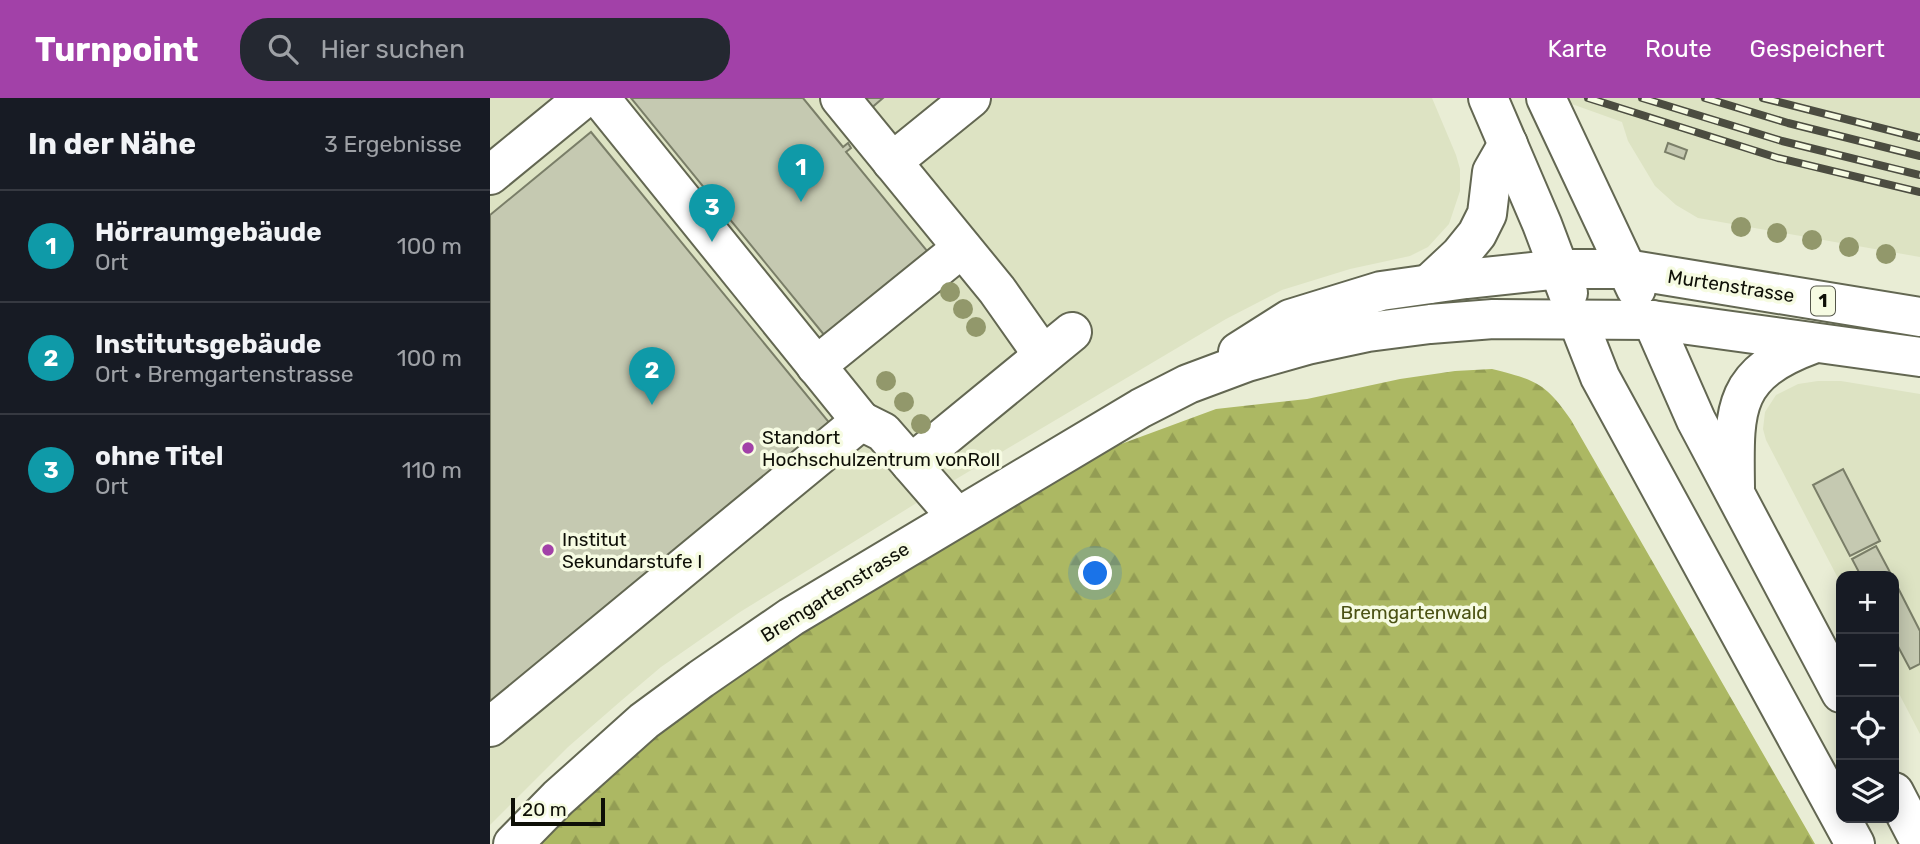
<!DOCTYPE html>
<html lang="de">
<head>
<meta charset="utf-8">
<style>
	:root { --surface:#171b24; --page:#242831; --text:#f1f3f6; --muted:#9ea1a6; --line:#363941; --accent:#a241a8 }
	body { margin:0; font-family:Rubik,sans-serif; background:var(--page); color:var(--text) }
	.controls { position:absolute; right:21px; bottom:21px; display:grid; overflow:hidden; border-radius:14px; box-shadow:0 4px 18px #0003 }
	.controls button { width:63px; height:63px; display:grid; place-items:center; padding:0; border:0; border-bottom:2px solid var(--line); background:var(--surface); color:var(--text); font:35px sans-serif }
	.scale { position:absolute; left:21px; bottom:18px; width:94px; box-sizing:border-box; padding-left:7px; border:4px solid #0e0f07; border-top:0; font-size:19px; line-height:24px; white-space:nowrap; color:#0e0f07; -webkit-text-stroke:5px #f6fbe2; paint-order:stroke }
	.you { position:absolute; left:606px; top:476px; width:24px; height:24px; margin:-18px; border:5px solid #fff; border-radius:50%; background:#1a73e8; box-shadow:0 0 0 10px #1a73e833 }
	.badge { display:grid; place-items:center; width:46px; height:46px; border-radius:50%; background:var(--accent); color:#fff; font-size:23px; font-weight:700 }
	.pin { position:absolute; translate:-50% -58px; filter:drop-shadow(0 2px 4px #0008) }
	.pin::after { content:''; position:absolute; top:37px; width:24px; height:21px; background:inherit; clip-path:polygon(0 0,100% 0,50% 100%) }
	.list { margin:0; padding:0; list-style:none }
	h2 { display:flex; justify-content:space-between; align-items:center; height:91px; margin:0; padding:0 28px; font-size:30px }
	h2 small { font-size:23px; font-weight:400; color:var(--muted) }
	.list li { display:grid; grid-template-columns:46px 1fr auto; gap:21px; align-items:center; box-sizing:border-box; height:112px; padding:0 28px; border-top:2px solid var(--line) }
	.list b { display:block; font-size:26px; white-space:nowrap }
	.list p { margin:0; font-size:23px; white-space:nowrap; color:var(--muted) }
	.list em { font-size:23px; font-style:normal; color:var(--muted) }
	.icon { flex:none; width:38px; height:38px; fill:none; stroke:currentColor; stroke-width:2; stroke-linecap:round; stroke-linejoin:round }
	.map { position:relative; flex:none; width:1430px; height:746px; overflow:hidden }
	header { display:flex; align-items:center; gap:42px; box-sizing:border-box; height:98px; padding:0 35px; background:var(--accent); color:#fff }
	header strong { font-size:33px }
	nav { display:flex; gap:38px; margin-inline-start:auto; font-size:24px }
	.search { width:490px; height:63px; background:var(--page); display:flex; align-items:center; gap:18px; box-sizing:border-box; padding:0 24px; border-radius:28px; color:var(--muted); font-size:26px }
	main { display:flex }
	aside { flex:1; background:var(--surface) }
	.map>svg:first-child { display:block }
</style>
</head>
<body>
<header>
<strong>Turnpoint</strong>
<div class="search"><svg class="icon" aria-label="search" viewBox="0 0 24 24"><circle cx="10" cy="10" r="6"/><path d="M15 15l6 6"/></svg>Hier suchen</div>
<nav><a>Karte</a><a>Route</a><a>Gespeichert</a></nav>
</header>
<main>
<aside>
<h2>In der Nähe<small>3 Ergebnisse</small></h2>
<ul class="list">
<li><span class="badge" style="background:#0f9aa8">1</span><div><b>Hörraumgebäude</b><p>Ort</p></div><em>100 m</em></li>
<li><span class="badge" style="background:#0f9aa8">2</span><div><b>Institutsgebäude</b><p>Ort · Bremgartenstrasse</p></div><em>100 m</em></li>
<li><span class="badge" style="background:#0f9aa8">3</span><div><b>ohne Titel</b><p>Ort</p></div><em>110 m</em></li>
</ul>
</aside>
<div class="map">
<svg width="1430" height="746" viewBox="0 0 1430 746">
	<defs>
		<pattern id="forest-firs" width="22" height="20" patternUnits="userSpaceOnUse" patternTransform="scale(1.75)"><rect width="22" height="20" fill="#acb863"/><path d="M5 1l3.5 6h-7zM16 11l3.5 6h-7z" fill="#939d54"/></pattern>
	</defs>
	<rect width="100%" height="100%" fill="#e9edd5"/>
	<g fill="#dde3c3">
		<path d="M0,0h942l24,57 4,14v22l-11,33 -21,23 -18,9 -60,13 -68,21 -56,29 -290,172 -196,121 -79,55 -39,33 -54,47 -78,78z"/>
		<path d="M1065,0h365v159l-222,-39 -22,-13 -21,-19 -27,-45 -6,-19z"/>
		<path d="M1328,283h23l79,13v340l-26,-50v-108h-53v8l-75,-144 -3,-11 2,-17 11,-17 22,-11z"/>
	</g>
	<path fill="url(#forest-firs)" d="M1002,271c43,11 53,13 79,51l244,424h-1284l99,-93 149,-103 168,-104 166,-97 103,-38 91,-10 93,-20 55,-8z"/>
	<g fill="#c5c9b1" stroke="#7a7e68" stroke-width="2">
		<path d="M141,0h172l40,49 5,-4 3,5 -5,4 82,100 -103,84z"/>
		<path d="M370,0h23l-14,12z"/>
		<path d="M101,34l241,294 -342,280v-491z"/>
		<path d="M1178,45l19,7 -3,9 -19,-7z"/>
		<path d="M1353,371l37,72 -30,15 -37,-71z"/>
		<path d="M1386,448l16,30h-31l-9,-17z"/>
		<path d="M1404,482l26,51v33l-10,5 -16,-30z"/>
	</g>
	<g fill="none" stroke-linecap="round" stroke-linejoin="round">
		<defs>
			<g id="minor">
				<path d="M110,0l261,323"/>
				<path d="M350,0l157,192 38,54"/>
				<path d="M402,64l79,-64"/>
				<path d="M0,77l94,-77"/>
				<path d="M326,268l146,-118"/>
				<path d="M467,419l-46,-53 161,-132"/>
				<path d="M0,629l371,-306 22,11 28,32"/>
			</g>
			<g id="major">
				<path d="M998,0l54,126 26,69"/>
				<path d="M1056,0l90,191"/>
				<path d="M939,186l31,-29 17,-21 10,-20 5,-42 16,-28"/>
				<path d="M748,254l52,-33 91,-28 85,-12 94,-10h66l294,48"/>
				<path d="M23,746l45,-46 86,-77 57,-42 90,-62 350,-209 47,-24 59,-22 60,-17 61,-13 62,-8 63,-5 159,1 268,37"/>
			</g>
			<g id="highway">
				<path d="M1162,222l44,100 145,273"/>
				<path d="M1088,223l22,56 255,467"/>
				<path d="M1245,389c-1,-78 -4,-113 78,-143"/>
				<path d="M1404,694l26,50"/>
			</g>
		</defs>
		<use href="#minor" stroke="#636752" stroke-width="42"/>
		<use href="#major" stroke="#636752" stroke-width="42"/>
		<use href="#highway" stroke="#636752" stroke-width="42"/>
		<use href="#minor" stroke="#fff" stroke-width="38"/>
		<use href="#major" stroke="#fff" stroke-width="38"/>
		<use href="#highway" stroke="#fff" stroke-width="38"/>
		<defs>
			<g id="rail">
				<path d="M1098,0l190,60 142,34"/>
				<path d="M1152,0l140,43 138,34"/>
				<path d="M1215,0l83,25 132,33"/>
				<path d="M1273,0l157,40"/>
			</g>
		</defs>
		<use href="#rail" stroke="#4b4c40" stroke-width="8"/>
		<use href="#rail" stroke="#f6fbe2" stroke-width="5" stroke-dasharray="16" stroke-linecap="butt"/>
	</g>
	<g fill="#92986b">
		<circle cx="1251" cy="129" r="10"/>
		<circle cx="1287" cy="135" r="10"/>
		<circle cx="1322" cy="142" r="10"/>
		<circle cx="1359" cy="149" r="10"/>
		<circle cx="1396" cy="156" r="10"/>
		<circle cx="460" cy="194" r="10"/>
		<circle cx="473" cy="211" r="10"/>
		<circle cx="486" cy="229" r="10"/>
		<circle cx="396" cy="283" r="10"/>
		<circle cx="414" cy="304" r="10"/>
		<circle cx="431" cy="326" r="10"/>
	</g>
	<g fill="#a241a8" stroke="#f6fbe2" stroke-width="2.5">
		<circle cx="258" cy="350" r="7"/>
		<circle cx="58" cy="452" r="7"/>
	</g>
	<g text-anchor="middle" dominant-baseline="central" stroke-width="7" stroke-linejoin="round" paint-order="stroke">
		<rect fill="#f6fbe2" stroke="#545649" stroke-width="2" x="1321" y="188.5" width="24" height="29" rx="5"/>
		<g font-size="18" font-weight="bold" fill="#0e0f07">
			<text x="1333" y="203">1</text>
		</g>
		<g font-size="19" fill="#0e0f07" stroke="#f6fbe2">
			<text transform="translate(1241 188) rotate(9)">Murtenstrasse</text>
			<text transform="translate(345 494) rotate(-32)">Bremgartenstrasse</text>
		</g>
		<g font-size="19" fill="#0e0f07" stroke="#f6fbe2" text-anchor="start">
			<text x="272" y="339">Standort<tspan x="272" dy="22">Hochschulzentrum vonRoll</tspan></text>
			<text x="72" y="441">Institut<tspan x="72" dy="22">Sekundarstufe I</tspan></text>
		</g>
		<g font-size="19" fill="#4b5214" stroke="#f6fbe2">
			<text x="924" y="514">Bremgartenwald</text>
		</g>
	</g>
</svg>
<div class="controls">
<button>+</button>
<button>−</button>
<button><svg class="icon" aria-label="locate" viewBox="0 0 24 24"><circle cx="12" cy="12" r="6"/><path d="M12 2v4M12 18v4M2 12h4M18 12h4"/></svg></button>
<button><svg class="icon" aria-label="layers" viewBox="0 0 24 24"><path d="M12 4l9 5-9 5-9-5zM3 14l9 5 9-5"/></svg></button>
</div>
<div class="scale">20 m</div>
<div class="you"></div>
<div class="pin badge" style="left:311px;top:104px;background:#0f9aa8">1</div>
<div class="pin badge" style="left:162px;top:307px;background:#0f9aa8">2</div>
<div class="pin badge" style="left:222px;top:144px;background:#0f9aa8">3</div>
</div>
</main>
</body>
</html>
